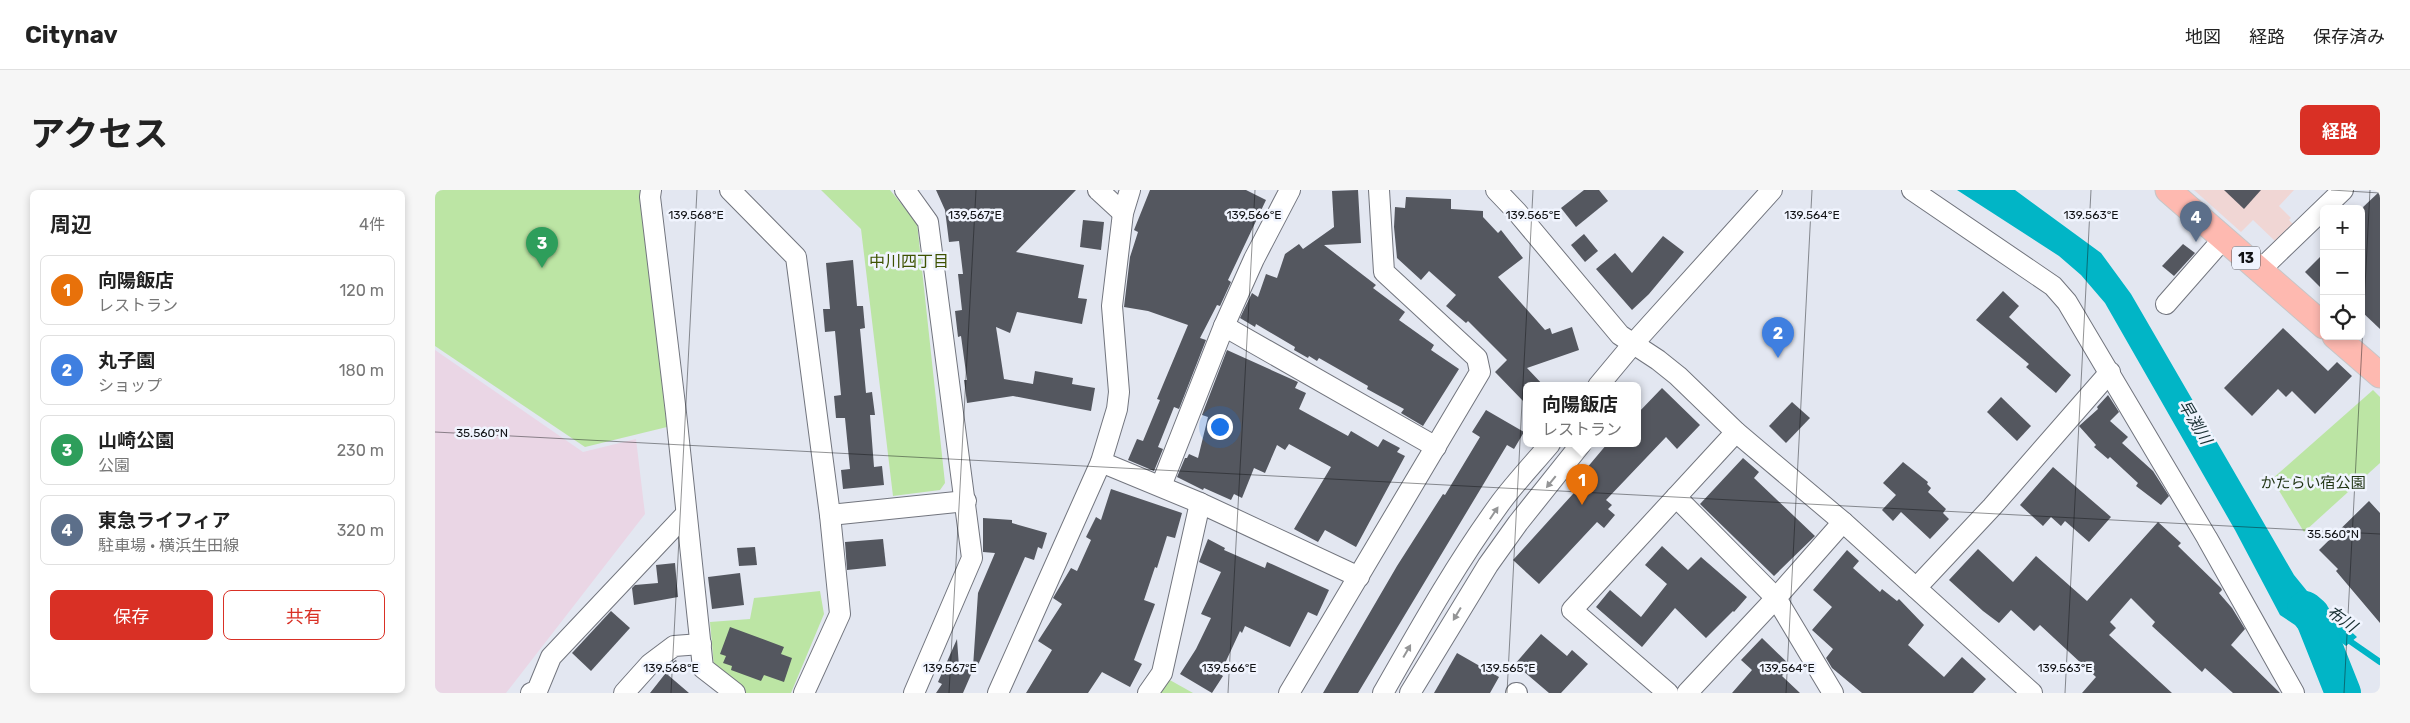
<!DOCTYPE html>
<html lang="ja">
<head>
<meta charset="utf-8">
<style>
	:root { --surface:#fff; --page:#f6f6f6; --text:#222; --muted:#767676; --line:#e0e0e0; --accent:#d93025 }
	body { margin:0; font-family:Rubik,"Noto Sans JP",sans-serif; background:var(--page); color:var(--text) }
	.controls { position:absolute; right:15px; top:15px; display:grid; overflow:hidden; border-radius:8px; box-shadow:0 2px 8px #0003 }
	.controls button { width:45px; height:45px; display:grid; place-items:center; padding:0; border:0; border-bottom:1px solid var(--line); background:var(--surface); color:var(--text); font:25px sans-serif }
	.you { position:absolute; left:784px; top:236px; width:18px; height:18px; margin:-12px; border:4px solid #fff; border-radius:50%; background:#1a73e8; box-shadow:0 0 0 8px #1a73e833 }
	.badge { display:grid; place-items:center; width:32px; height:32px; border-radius:50%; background:var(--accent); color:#fff; font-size:16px; font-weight:700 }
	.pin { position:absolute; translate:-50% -41px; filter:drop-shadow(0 1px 2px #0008) }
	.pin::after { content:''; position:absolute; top:26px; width:18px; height:15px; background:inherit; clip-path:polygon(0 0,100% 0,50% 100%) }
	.popup { position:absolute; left:1088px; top:192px; width:118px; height:65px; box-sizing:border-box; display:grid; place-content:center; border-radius:8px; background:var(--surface); filter:drop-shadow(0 1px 4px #0005); font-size:16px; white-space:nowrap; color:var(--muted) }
	.popup b { font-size:19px; color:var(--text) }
	.popup::after { content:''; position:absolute; left:50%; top:100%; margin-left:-10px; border:10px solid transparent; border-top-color:var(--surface) }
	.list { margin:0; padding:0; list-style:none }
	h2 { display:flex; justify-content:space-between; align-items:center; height:65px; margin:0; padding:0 20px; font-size:21px }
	h2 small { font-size:16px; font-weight:400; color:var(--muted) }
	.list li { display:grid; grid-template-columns:32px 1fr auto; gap:15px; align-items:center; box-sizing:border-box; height:70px; margin:0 10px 10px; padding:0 10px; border:1px solid var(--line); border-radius:8px }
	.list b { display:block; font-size:19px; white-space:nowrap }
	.list p { margin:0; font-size:16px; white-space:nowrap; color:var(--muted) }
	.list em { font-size:16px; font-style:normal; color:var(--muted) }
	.actions { display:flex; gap:10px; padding:15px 20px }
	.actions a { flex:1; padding:11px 0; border:1px solid var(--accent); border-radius:8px; text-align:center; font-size:18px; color:var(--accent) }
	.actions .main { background:var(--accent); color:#fff }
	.icon { flex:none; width:28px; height:28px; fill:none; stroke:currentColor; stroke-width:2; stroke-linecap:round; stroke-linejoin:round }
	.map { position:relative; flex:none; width:1945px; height:503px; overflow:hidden; border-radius:8px }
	header { display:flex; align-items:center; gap:30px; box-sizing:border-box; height:70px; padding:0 25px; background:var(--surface); border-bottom:1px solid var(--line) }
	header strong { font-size:24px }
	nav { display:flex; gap:28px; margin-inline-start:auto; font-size:18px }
	.intro { display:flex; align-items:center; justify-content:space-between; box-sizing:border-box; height:120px; padding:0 30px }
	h1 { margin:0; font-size:35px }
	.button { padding:12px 22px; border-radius:8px; background:var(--accent); color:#fff; font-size:18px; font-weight:700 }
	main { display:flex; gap:30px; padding:0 30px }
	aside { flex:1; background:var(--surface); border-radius:8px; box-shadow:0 2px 8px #0003 }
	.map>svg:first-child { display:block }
</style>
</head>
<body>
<header>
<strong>Citynav</strong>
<nav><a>地図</a><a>経路</a><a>保存済み</a></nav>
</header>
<div class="intro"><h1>アクセス</h1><a class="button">経路</a></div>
<main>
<aside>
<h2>周辺<small>4件</small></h2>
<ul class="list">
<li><span class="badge" style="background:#e8710a">1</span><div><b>向陽飯店</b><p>レストラン</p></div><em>120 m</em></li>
<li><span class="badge" style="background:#3f7fe0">2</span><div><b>丸子園</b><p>ショップ</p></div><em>180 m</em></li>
<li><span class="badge" style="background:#2e9e5b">3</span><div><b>山崎公園</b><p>公園</p></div><em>230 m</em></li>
<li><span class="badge" style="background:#5c6f8a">4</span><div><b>東急ライフィア</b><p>駐車場 · 横浜生田線</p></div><em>320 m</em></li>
</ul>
<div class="actions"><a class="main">保存</a><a>共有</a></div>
</aside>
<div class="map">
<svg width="1945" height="503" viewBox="0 0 1945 503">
	<rect width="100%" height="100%" fill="#e3e7f1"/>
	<path fill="#f0d6d4" d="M1759,0h100l-15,16 12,12 -2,2 4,4 -18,17 -22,-21 -12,12z"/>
	<path fill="#ead6e5" d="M0,160l148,102 53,-13 9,75 -139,179h-71z"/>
	<g fill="#bce5a4">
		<path d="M0,0h205l27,237 -82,20 -150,-101z"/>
		<path d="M386,0h69l27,33 28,260 -5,7 -47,6 -32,-267z"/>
		<path d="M1938,200l7,7v66l-76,69 -32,-53z"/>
		<path d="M385,401l4,23 -33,79h-47l-30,-26 -4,-45 40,-3 4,-21z"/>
		<path d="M733,489l25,14h-34z"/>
	</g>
	<path fill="#01b5c6" d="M1522,0h58l86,63 30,41 163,281 13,16 50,46 -11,9 -20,-15 10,18 -25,8 -6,-20 -10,-12 -15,-10 -45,-85 -130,-227 -24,-28 -22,-19z"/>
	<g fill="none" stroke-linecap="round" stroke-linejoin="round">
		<path stroke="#01b5c6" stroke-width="6" d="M1909,447l36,25"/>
		<path stroke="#01b5c6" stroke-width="36" d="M1870,419l7,6 31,78"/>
	</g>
	<g fill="#54575f">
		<path d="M501,0h140l-60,62 68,13 -6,33 9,1 -5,25 -65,-12 -7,21 -14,-6 8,52 29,5 2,-13 38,7 -1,6 23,4 -4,23 -78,-15 -46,7 -3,-23h3l-6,-44 -3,1 -3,-26 7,-1 -4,-36h5l-4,-33 -10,1 -4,-32z"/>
		<path d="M715,0h96l20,10 -38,80 3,2 -11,24 -3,-1 -17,33 6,2 -27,69 -5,-2 -16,40 5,2 -9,22 -26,-11 9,-21 6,2 17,-41 -3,-1 31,-74 -40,-14 -24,-4 6,-50 8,-25 -4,-2z"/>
		<path d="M923,0l3,53 -37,2 52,40 -3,3 32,24 -6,8 35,25 -3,5 28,19 -36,57 -22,-13 3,-4 -37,-20 1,-3 -49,-28 -2,3 -8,-5 -1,2 -14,-8 1,-3 -39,-23 -1,3 -15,-9 12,-25 6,4 8,-23 11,4 8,-24 14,-10 4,5 31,-22 -2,-36z"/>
		<path d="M1149,0h15l9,11 -32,26 -15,-19z"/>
		<path d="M1789,0h37l-17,19z"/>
		<path d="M1945,1v138l-19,-18v-102z"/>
		<path d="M971,7l45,2v10l32,2v6l15,16 3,-3 22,28 -25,19 47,53 5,-2 2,6 20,-7 7,23 -52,18 17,18h-17v19l-32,-33 12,-12 -39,-39 -2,2 -20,-17 10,-11 -27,-24 -8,9 -24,-22 -3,-31 1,-20 10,1z"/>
		<path d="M648,30l21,2 -3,28 -21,-3z"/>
		<path d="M1149,44l14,17 -13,11 -14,-17z"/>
		<path d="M1228,46l21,16 -35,42 -17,16 -36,-41 19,-16 17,20z"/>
		<path d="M1748,54l12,9 -21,23 -12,-10z"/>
		<path d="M1889,63v38l-19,-19z"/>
		<path d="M418,70l4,46h6l2,22 -5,1 6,64 6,-1 3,23h-5l4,52 8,-1 2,19 -41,4 -2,-19 9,-1 -5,-51h-9l-2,-22 7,-1 -6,-64 -10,1 -2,-23h7l-4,-46z"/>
		<path d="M1568,101l16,15 -10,11 62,58 -15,18 -30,-26 3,-3 -53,-44z"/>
		<path d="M1848,138l45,43 9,-9 15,14 -37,38 -23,-23 -6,6 -8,-8 -26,27 -28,-28z"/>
		<path d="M792,160l71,32 -3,6 11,5 -7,16 49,27 3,-5 27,16 5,-8 17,9 -3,4 8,4 -49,91 -31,-17 -7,12 -24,-13 37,-62 -42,-23 -4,6 -8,-5 -12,28 -11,-5 -12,30 -8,-4 -3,6 -27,-12 -1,2 -26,-13 8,-19h2l2,-4 9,4 10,-41 -6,-2z"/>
		<path d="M1227,198l38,37 -23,24 -11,-12 -60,63 6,5 -4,4 7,6 -11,13 -7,-6 -58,62 -26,-24 69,-76 -10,-9 7,-10 7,4 21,-25h30v-30z"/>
		<path d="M1673,205l11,17 -9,9 18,16 -6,6 31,28 16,25 -8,9 -25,-19 2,-3 -28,-26 -2,2 -14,-12 2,-2 -17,-19 19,-17 -1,-2z"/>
		<path d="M1566,207l30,29 -14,15 -30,-29z"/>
		<path d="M1357,212l18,16 -24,25 -17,-17z"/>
		<path d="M1051,220l38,22 -10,17 -7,-4 -149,248h-35l74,-127 46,-72 2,1 35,-58 -8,-5z"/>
		<path d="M1308,268l16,14 -5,6 61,58 -41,40 -74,-72z"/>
		<path d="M1468,272l25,20 -1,2 4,4 -3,4 18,17 -3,4 6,6 -19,20 -29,-27 -8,9 -11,-11 14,-15 -13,-12z"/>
		<path d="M1618,277l58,50 -22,25 -24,-21 -4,5 -10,-9 -8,9 -23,-21z"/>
		<path d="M676,299l71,24 -7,25 -8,-2 -10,32 -2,-1 -11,33 11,4 -21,56 8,4 -12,23 -28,-15 -14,21h-62l26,-43 -14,-9 24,-37 -9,-6 18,-30 6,3 14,-31 -5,-3 10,-20 5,3z"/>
		<path d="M1934,311l11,12v110l-44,-52 2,-2 -19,-19z"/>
		<path d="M548,328l29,2v3l35,10 -5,16 -4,-2 -4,13 -9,-3 -50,115 -2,-2 -10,23h-27l6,-9 -4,-2 19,-43 2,28h14l5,-74 17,-40 -12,-1z"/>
		<path d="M1723,332l23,21 -3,3 43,42 1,2 -3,3 13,15 13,21 -14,16 49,48h-47l-28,-25 -3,4 -50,-46 3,-4 -24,-24 -21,24 6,6 -7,7 63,58h-90l14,-16 -56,-52 -6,6 -23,-21 -12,13 -16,-12 -34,-31 29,-31 35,33 23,-26 51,45z"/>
		<path d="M448,349l3,27 -39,4 -2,-28z"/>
		<path d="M773,349l17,9 -1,2 41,18 2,-6 62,28 -12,26 -9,-4 -18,35 -45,-21 -3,7 -2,-2 -20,43 3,2 -11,17 -32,-19 16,-25 15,-31 -10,-4 20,-42 -22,-10z"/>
		<path d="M1227,356l26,24 13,-13 46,40 -13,15 -1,-1 -27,27 -31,-30 -33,39 -46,-40 14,-17 31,27 26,-33 -22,-19z"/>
		<path d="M320,357l2,18 -18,1 -2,-18z"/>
		<path d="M1412,360l12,11 -6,7 27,24 2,-3 15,12 2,-2 25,26 -16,20 36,32 18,-20 24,22 -13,14h-111l-30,-25 -6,-10 7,-9 -21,-19 20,-23 -19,-17z"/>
		<path d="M240,373l3,34 -44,8 -2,-17 3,-3 23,-2 -2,-18z"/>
		<path d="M305,383l4,32 -32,4 -4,-32z"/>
		<path d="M176,421l19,17 -39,43 -19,-18z"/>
		<path d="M295,437l54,20 -3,7 11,4 -8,24 -20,-7 -3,6 -30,-11 1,-4 -9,-3 3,-7 -6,-2z"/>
		<path d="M1106,444l26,22 5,-6 16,14 -27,29h-12l-34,-29z"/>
		<path d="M1327,448l29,28 -9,10 18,17h-68l20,-23 -11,-10z"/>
		<path d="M1022,463l42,24 -9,16h-56z"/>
		<path d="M241,470l2,4 -10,11 21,18h-39l15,-19 -4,-4z"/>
	</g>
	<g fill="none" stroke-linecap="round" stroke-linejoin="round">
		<defs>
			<g id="minor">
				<path d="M216,0l-1,7 26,216 27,255 32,25"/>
				<path d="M295,0l66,67 34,258 10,99 -36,79"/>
				<path d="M470,0l23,32 44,336 -58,135"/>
				<path d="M663,0l25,23"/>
				<path d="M1061,0l21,22 103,123 38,25 20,16 58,56 107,90 189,171"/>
				<path d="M1477,0l141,96 14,16 140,236 87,155"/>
				<path d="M1825,80l83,-80"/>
				<path d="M1731,114l57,-65"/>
				<path d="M789,136l212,121"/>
				<path d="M1163,196l35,-42 139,-154"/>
				<path d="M666,272l99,41 159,74"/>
				<path d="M726,296l63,-160 30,-67 36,-69"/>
				<path d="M1241,307l100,101 57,95"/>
				<path d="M395,325l136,-14"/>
				<path d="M1481,398l76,-81 118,-135"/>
				<path d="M96,503l6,-2 14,-34 135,-143"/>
				<path d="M189,503l26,-29 24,-18 27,-2"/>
				<path d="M563,503l103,-231 16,-53 2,-17 -7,-86 11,-93 7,-23"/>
				<path d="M713,503l14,-20 38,-170"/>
				<path d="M854,503l191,-321 -3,-14 -93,-86 -5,-82"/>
				<path d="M948,503c37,-65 74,-131 118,-191 15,-20 33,-39 49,-58"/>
				<path d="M975,503l78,-128 30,-42 63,-79"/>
				<path d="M1081,503h1"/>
				<path d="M1233,503l-96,-83 164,-178"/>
				<path d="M1252,503l89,-95 67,-76"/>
			</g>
			<g id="major">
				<path d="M1733,0l156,136"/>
				<path d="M1900,146l45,39"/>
			</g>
		</defs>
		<use href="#minor" stroke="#72757e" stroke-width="22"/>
		<use href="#major" stroke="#c6c6c7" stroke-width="27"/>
		<use href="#minor" stroke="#fff" stroke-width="20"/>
		<use href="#major" stroke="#feb9b0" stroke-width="25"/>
	</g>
	<defs><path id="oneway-solid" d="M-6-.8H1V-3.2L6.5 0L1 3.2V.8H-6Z" transform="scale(1.25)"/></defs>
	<g fill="#949596">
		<use href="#oneway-solid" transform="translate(1116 292) rotate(129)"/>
		<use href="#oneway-solid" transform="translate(1059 323) rotate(-56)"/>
		<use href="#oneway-solid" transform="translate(1022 424) rotate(121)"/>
		<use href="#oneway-solid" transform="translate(972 461) rotate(-60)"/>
	</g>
	<path fill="none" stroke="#121316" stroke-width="1" stroke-opacity="0.45" d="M1896,0l49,3M0,242l1945,102M236,503l26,-503M514,503l27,-503M793,503l27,-503M1072,503l26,-503M1351,503l26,-503M1630,503l26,-503M1909,503l26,-503"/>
	<g text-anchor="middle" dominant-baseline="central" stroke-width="5" stroke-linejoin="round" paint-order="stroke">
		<rect fill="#f0f4fe" stroke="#55565c" stroke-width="1" x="1797" y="56.5" width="28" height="23" rx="4"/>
		<g font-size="14" font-weight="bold" fill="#121316">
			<text x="1811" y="68">13</text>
		</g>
		<g font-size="15" fill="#1f3312" stroke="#f0f4fe">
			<text x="1878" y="293">かたらい宿公園</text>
		</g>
		<g font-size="16" fill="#3e5202" stroke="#f0f4fe">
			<text x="474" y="71">中川四丁目</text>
		</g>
		<g font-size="16" font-style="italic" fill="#182f32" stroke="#f0f4fe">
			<text transform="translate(1760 232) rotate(59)">早渕川</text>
			<text transform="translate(1907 429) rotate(35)">布川</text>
		</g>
	</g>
	<g font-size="12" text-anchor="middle" fill="#121316" stroke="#f0f4fe" stroke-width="5" stroke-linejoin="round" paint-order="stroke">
		<text x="261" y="29">139.568°E</text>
		<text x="540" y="29">139.567°E</text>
		<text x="819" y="29">139.566°E</text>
		<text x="1098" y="29">139.565°E</text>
		<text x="1377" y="29">139.564°E</text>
		<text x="1656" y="29">139.563°E</text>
		<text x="47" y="247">35.560°N</text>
		<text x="1898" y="348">35.560°N</text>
		<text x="236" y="482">139.568°E</text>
		<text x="515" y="482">139.567°E</text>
		<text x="794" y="482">139.566°E</text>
		<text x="1073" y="482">139.565°E</text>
		<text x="1352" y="482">139.564°E</text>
		<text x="1630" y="482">139.563°E</text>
	</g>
</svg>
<div class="controls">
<button>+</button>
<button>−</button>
<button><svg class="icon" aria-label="locate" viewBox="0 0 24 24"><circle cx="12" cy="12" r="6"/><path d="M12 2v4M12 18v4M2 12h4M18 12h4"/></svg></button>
</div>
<div class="you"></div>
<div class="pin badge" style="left:1147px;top:315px;background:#e8710a">1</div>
<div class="popup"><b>向陽飯店</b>レストラン</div>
<div class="pin badge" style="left:1343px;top:168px;background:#3f7fe0">2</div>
<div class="pin badge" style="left:107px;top:78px;background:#2e9e5b">3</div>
<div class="pin badge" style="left:1761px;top:52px;background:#5c6f8a">4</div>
</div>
</main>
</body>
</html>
